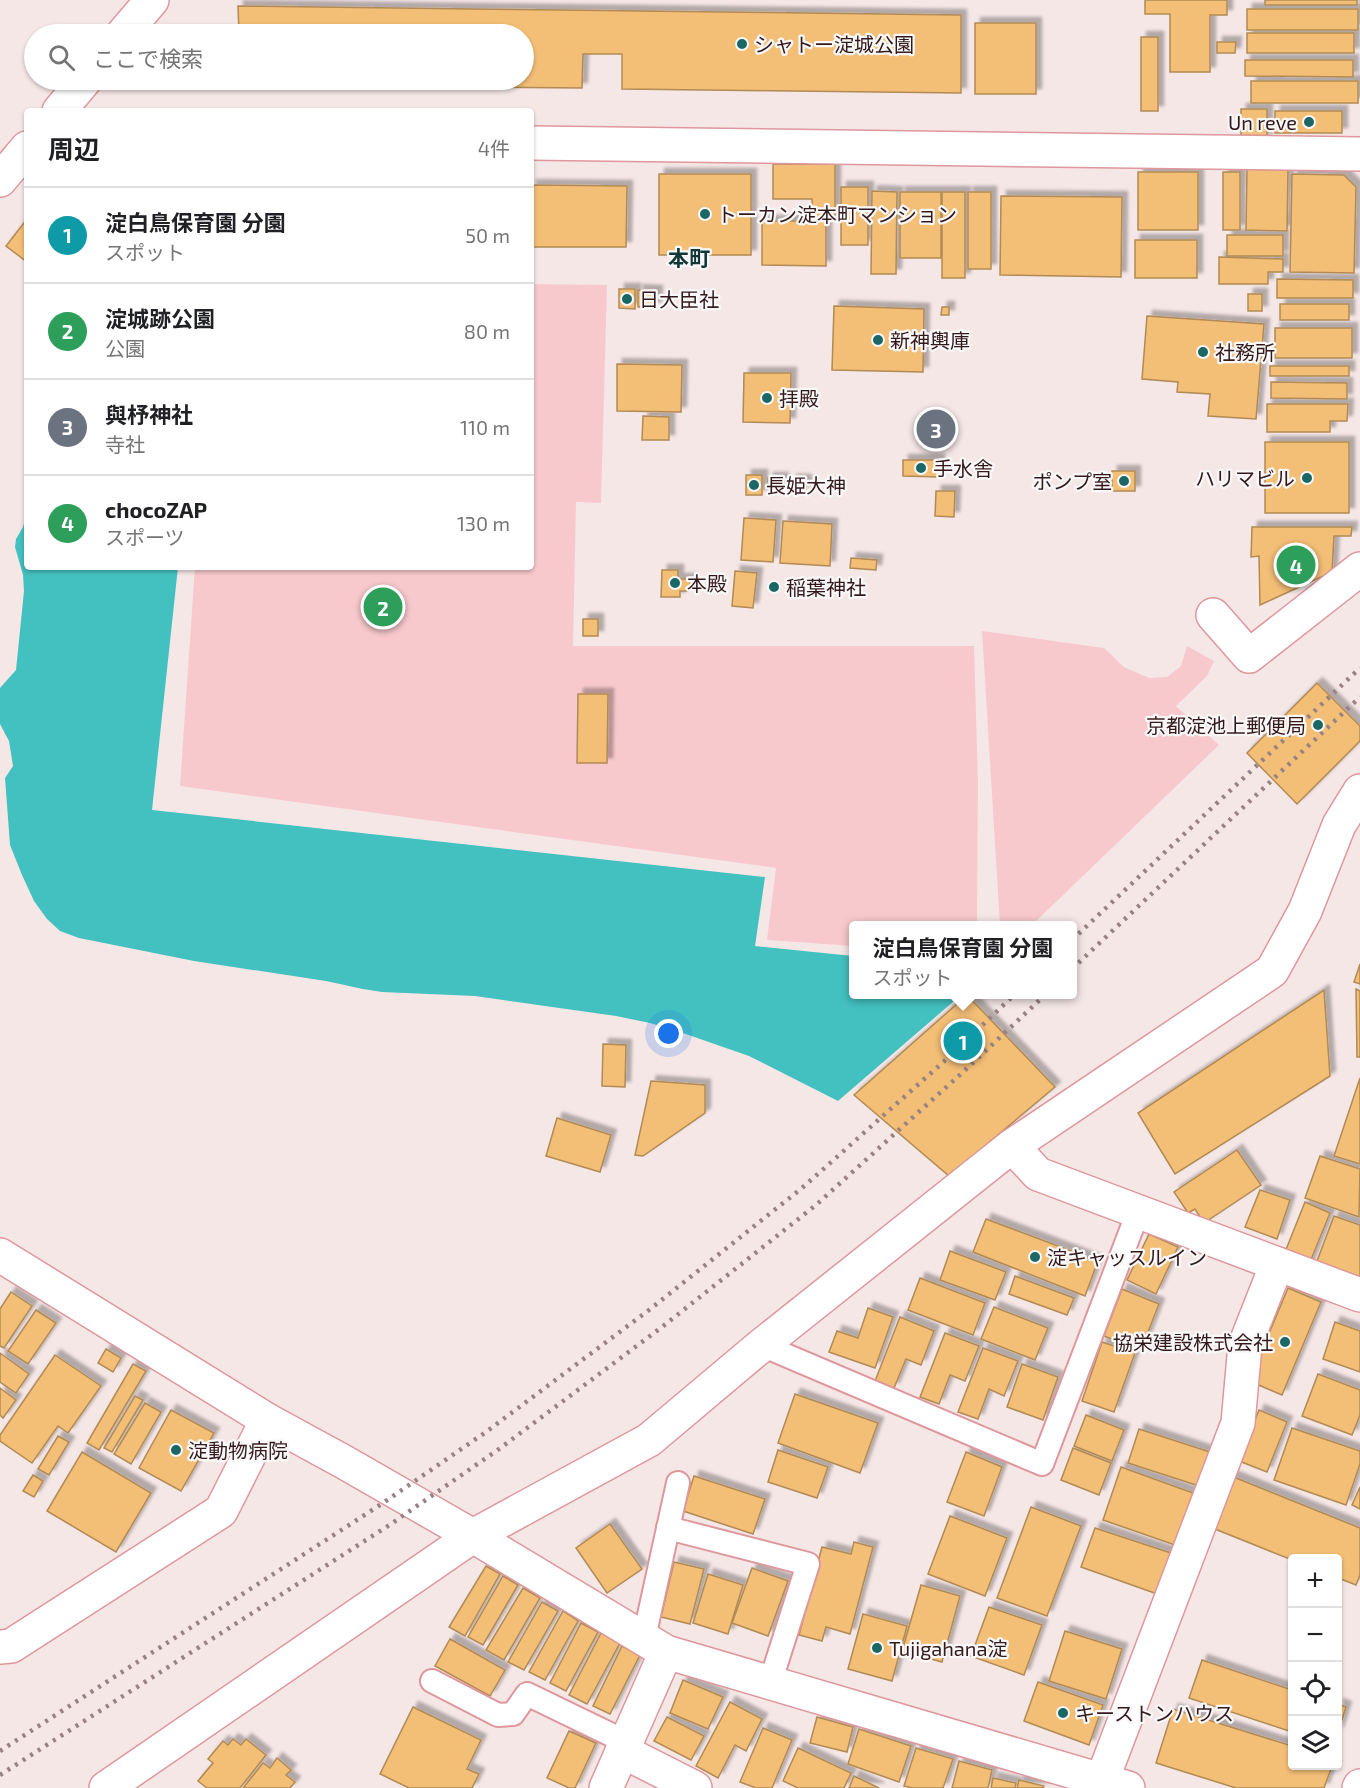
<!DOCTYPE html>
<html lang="ja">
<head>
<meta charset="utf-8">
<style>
	:root { --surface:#fff; --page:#f6f6f6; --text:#202124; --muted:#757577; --line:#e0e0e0; --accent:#d93025 }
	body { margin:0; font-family:"Exo 2","Noto Sans JP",sans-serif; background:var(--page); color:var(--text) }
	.controls { position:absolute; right:18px; bottom:18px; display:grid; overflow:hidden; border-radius:6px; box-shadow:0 2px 4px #0004 }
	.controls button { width:54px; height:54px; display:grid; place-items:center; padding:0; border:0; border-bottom:2px solid var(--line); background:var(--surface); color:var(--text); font:30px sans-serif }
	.you { position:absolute; left:669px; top:1034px; width:21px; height:21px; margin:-15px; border:4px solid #fff; border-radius:50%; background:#1a73e8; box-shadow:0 0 0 9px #1a73e833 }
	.badge { display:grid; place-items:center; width:39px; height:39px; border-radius:50%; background:var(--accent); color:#fff; font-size:20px; font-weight:700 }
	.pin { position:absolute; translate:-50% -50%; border:3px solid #fff; box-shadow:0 2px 6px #0006 }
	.popup { position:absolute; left:849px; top:921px; width:228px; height:78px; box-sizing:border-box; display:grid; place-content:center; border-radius:6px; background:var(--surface); filter:drop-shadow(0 2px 4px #0005); font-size:20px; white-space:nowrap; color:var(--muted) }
	.popup b { font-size:22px; color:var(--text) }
	.popup::after { content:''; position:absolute; left:50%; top:100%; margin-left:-12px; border:12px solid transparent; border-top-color:var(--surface) }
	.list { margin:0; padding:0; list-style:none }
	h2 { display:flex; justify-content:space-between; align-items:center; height:78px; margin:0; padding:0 24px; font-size:26px }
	h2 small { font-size:20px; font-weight:400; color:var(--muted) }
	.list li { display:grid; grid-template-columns:39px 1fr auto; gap:18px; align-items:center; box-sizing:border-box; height:96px; padding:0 24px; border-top:2px solid var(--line) }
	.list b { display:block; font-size:22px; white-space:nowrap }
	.list p { margin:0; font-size:20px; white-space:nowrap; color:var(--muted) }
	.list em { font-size:20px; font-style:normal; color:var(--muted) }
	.icon { flex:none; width:33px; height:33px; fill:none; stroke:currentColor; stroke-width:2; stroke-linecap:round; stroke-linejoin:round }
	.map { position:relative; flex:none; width:1360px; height:1788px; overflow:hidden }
	.search { position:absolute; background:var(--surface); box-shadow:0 2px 4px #0004; left:24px; top:24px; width:510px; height:66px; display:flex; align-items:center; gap:15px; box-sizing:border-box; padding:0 21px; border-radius:33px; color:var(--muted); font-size:22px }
	.panel { position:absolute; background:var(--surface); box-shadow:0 2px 4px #0004; left:24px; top:108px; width:510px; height:462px; border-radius:6px }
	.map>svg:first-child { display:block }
</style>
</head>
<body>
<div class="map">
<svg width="1360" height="1788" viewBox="0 0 1360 1788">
	<defs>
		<filter id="shadow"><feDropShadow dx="5.5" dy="-5.5" stdDeviation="1.5" flood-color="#0004"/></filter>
	</defs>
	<rect width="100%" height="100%" fill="#f6e7e7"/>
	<g fill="#f8c9cc">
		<path d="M531,284l76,1 -6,218 -25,-1 -3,144h401l4,137 -1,142 -123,1 -1,20 -86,-6 9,-72 -596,-82 15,-219h336z"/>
		<path d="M982,631l122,17 20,19 25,11 18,-1 14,-11 6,-20 27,15 -7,15 -31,30 43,39 -187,180h-32z"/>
	</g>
	<path fill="#43c1c0" d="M27,511v56h151l-26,243 613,67 -10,69 98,10 1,38 107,1 -123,106 -89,-45 -69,-24 -30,-9 -34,-7 -141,-20 -93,-4 -19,-3 -37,-8 -132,-20 -115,-23 -19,-7 -13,-12 -13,-18 -12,-26 -12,-30 -5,-67 8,-12 -4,-25 -9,-17v-36l16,-18 8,-79 -1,-16 -8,-28 1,-8 7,-12z"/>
	<g fill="#f3be76" stroke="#b18a54" stroke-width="1.5" filter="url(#shadow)">
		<path d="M1145,0h82v15h-17v57h-40v-58h-25z"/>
		<rect x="1265" y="0" width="92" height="5"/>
		<path d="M238,6l723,9v78l-339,-4v-35h-39l-1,34 -342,-3v-5h284v-46h-285z"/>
		<rect x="1247" y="9" width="111" height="21"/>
		<rect x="975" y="23" width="61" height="71"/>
		<rect x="1247" y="33" width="107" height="20"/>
		<rect x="1141" y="37" width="17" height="74"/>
		<path d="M1217,42h19l-1,11h-18z"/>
		<path d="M1245,60h108v17l-108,-1z"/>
		<rect x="1251" y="81" width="107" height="22"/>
		<rect x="1241" y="109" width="26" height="30"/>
		<rect x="1275" y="111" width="67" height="22"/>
		<path d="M773,164h62v55h-22l-1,-20h-39z"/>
		<path d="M1247,169l41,1 -1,61 -41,-1z"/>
		<rect x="1138" y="172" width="60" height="58"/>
		<rect x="1223" y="172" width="17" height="58"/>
		<rect x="659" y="174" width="92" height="81"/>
		<path d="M1292,174l52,1 12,12 -2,86 -64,-1z"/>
		<path d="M531,185l96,1 -1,61h-95z"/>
		<rect x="841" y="187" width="27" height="58"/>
		<path d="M872,191l25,1 -1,82h-25z"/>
		<rect x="900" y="192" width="41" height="66"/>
		<rect x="942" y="192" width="23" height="86"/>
		<rect x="968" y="192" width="23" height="77"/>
		<path d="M1001,196l121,1 -1,80 -121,-2z"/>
		<path d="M27,219v43l-21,-16z"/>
		<path d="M762,221h64v45l-64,-1z"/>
		<rect x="1227" y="235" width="56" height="21"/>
		<rect x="1135" y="240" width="62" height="38"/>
		<path d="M1219,257l64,2v13h-15v12h-49z"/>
		<path d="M1277,279l76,1v18h-76z"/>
		<path d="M619,289h16v20l-16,-1z"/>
		<path d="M638,290l19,1 -1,16h-18z"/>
		<rect x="1248" y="294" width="14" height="17"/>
		<rect x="1280" y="304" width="69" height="16"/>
		<path d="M834,306l90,3 -1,63 -91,-2z"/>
		<path d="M942,307h7v8h-8z"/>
		<path d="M1147,316l117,8 -8,95 -48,-3 2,-22 -33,-2 1,-10 -36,-3z"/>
		<rect x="1275" y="328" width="77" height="30"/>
		<path d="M617,364l65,1 -1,47 -64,-1z"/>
		<rect x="1270" y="366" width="79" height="10"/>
		<path d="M744,373h47l-1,50 -47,-1z"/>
		<path d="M1271,382l76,1v16l-76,-1z"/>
		<path d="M1267,404h81l-1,17h-17v11h-63z"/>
		<path d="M643,416l26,1v23h-27z"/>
		<rect x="1265" y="442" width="84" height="71"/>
		<path d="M903,460h36v17l-36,-1z"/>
		<rect x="1112" y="471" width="23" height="20"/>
		<rect x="746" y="475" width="16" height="20"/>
		<rect x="768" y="478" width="15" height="11"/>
		<rect x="791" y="480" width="15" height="11"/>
		<path d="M936,491h19l-1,26 -19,-1z"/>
		<path d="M744,518l32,2 -3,42 -32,-2z"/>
		<path d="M783,521l49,3 -2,42 -50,-3z"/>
		<path d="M1252,527h100l-1,9h-17l-2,36 -72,33 -1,-49 -8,1z"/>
		<path d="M851,558l26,2 -1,10 -26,-2z"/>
		<path d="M662,570h16v9h12l-1,12h-9v6h-19z"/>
		<path d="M735,571l22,2 -4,35 -21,-2z"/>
		<rect x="583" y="619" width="15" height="17"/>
		<path d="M1317,683l43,43v15l-63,63 -50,-51z"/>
		<path d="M578,694h30l-1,69h-30z"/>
		<path d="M1360,964v20l-6,-2z"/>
		<path d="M1356,989l4,2v66h-3z"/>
		<path d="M1324,990l6,86 -155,98 -37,-61z"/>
		<path d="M967,995l88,92 -106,89 -95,-81z"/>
		<path d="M603,1044l23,1 -1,42 -23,-1z"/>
		<path d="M1360,1078v86l-26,-8z"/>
		<path d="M651,1081l54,4v28l-62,43 -8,-1z"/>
		<path d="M557,1118l54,17 -11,37 -54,-16z"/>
		<path d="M1237,1150l24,35 -57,38 -9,-14 -7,4 -14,-21z"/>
		<path d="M1320,1156l40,13 -1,48 -54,-19z"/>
		<path d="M1260,1190l30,10 -13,39 -32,-12z"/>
		<path d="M1305,1202l25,11 -22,54 -25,-10z"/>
		<path d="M1334,1216l26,9v61l-46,-17z"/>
		<path d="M986,1219l112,42 -13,35 -112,-44z"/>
		<path d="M1149,1234l29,13 -22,47 -29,-14z"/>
		<path d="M950,1251l56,21 -11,28 -55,-20z"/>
		<path d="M1015,1276l59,22 -7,17 -58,-21z"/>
		<path d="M920,1278l65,25 -12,32 -65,-25z"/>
		<path d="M1288,1288l33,14 -39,93 -33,-14z"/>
		<path d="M1122,1289l37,15 -18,46 -37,-14z"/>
		<path d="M11,1292l21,14 -28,42 -4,-2v-37z"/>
		<path d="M994,1307l54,21 -13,32 -54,-21z"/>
		<path d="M868,1308l25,9 -18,51 -46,-16 8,-21 21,7z"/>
		<path d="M36,1310l20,13 -28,41 -20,-13z"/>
		<path d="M900,1317l34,14 -13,34 -15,-6 -12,29 -19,-7z"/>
		<path d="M1335,1322l25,9v41l-37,-13z"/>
		<path d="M945,1333l34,13 -14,35 -15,-6 -11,29 -19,-7z"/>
		<path d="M1102,1342l33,11 -21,59 -32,-11z"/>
		<path d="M983,1348l35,13 -14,35 -15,-7 -11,30 -20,-7z"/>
		<path d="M106,1349l15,9 -8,14 -15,-9z"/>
		<path d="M0,1353l29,21 -13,19 -16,-11z"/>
		<path d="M55,1355l46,31 -33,47 -10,-7 -26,37 -32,-22v-6z"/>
		<path d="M133,1364l13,7 -47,79 -12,-7z"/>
		<path d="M1022,1364l36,13 -15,43 -36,-13z"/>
		<path d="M1318,1374l42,16v25l-8,20 -50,-19z"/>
		<path d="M0,1388l16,12 -13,18 -3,-3z"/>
		<path d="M795,1394l83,29 -18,50 -82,-30z"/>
		<path d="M135,1396l8,4 -31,52 -8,-4z"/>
		<path d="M145,1403l16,9 -30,52 -17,-10z"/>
		<path d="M171,1410l43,23 -33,58 -42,-23z"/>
		<path d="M1259,1410l28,12 -20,50 -28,-11z"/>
		<path d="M1086,1415l38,15 -12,31 -38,-15z"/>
		<path d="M1292,1428l68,23v13l-14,41 -72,-25z"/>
		<path d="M1139,1429l71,23 -11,34 -71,-23z"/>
		<path d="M58,1436l11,6 -20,33 -11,-6z"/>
		<path d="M1073,1448l38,15 -12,32 -38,-15z"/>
		<path d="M778,1450l50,17 -11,31 -49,-16z"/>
		<path d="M82,1452l69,41 -35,59 -69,-41z"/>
		<path d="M966,1452l36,15 -18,49 -37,-14z"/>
		<path d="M1121,1467l72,26 -18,52 -72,-25z"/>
		<path d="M33,1475l10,6 -9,16 -11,-6z"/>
		<path d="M694,1476l71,23 -12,35 -70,-23z"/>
		<path d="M1231,1476l129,52v47l-4,10 -18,-7v-20h-46v2l-82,-33z"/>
		<path d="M1360,1487v22l-8,-4z"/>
		<path d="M1031,1507l50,19 -34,90 -50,-18z"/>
		<path d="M950,1516l57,22 -22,58 -57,-22z"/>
		<path d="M610,1524l32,45 -35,24 -31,-45z"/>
		<path d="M1095,1528l79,26 -14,41 -79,-28z"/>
		<path d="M854,1542l19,5 -23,87 -24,-7 -4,14 -23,-6 23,-88 29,7z"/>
		<path d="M674,1562l30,7 -14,55 -29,-7z"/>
		<path d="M486,1566l14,8 -35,62 -16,-9z"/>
		<path d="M752,1568l36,13 -20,55 -36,-13z"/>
		<path d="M708,1574l35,11 -15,49 -35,-11z"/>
		<path d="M503,1576l15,9 -35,60 -15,-8z"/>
		<path d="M921,1585l39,11 -18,66 -40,-11z"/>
		<path d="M523,1588l17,10 -36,62 -18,-10z"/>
		<path d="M542,1602l16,9 -34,59 -16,-8z"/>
		<path d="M989,1607l53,18 -18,50 -53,-19z"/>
		<path d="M563,1611l15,10 -33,59 -16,-8z"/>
		<path d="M863,1614l44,12 -15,55 -44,-12z"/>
		<path d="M581,1623l17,9 -32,59 -16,-8z"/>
		<path d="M1065,1631l57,18 -16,50 -57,-18z"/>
		<path d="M601,1633l19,10 -33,61 -18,-9z"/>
		<path d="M450,1639l55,31 -15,26 -55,-30z"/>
		<path d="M622,1646l18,9 -30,59 -17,-8z"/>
		<path d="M1202,1660l90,30v42l-103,-34z"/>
		<path d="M683,1680l40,17 -15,32 -38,-16z"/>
		<path d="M1038,1682l65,23 -14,40 -65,-24z"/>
		<path d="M730,1702l32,17 -16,32 -11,-6 -17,33 -22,-12z"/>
		<path d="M1338,1704l8,3 -8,26z"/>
		<path d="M413,1707l68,33 -14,29 12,5 -7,14h-63l-29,-14z"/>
		<path d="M1173,1709l119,37v20h40l-8,22h-88l-80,-25z"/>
		<path d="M667,1717l37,19 -13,24 -37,-19z"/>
		<path d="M817,1717l36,10 -6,25 -37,-9z"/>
		<path d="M763,1728l29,12 -20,48h-16l-16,-6z"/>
		<path d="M859,1729l52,17 -12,36 -51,-18z"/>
		<path d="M569,1731l27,12 -21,45h-6l-22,-10z"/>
		<path d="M233,1739l8,6 5,-6 20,16 -26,33h-33l-9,-7 15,-18 -5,-4 15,-18 5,4z"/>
		<path d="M798,1748l53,25 -7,15h-46l-15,-7z"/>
		<path d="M916,1748l37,11 -10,29h-31l-8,-2z"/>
		<path d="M277,1758l14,12 -5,5 9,7 -5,6h-47l20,-25 7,5z"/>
		<path d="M959,1761l33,9 -4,18h-36z"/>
		<path d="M854,1776l25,12h-30z"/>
		<path d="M993,1778l23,5 -1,5h-24z"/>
		<path d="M1019,1780l25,6 -1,2h-26z"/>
	</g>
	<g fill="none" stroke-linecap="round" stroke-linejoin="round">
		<defs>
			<g id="lane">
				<path d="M762,1345l280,119 96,-252"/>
				<path d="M668,1528l140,36 -38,119"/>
				<path d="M644,1638l34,-155"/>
				<path d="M432,1681l66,34 15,-1 14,-20 99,48"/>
			</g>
			<g id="street">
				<path d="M531,143l829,11"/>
				<path d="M1213,615l36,41 111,-87"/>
				<path d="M1012,1146l26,28 322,121"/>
				<path d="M0,1255l267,165 77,42 129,74 193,116 462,136"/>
				<path d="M0,1647l11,-1 210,-135 46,-91"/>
				<path d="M622,1751l73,37"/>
				<path d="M106,1788l367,-252 176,-96 113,-95 250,-199 260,-175 33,-60 34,-86 21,-34"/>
				<path d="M606,1788l60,-136"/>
				<path d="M1099,1788l139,-365 7,-78 32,-81"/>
				<path d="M1359,1788l1,-2"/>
			</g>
			<g id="primary">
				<path d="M123,34l29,-34"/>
				<path d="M59,111l26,-31"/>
				<path d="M0,180l27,-32"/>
			</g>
		</defs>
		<use href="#lane" stroke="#de979d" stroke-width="26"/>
		<use href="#street" stroke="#de979d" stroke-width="36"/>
		<use href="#primary" stroke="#de979d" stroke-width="36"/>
		<use href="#lane" stroke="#fff" stroke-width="22"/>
		<use href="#street" stroke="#fff" stroke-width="33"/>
		<use href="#primary" stroke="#fff" stroke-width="33"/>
		<g stroke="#988384" stroke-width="4.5" stroke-dasharray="3 6" stroke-linecap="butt">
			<path d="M1072,940l288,-272"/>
			<path d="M1072,969l288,-272"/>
			<path d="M0,1751l380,-246 106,-73 163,-122 153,-122 147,-131 66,-63"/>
			<path d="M0,1775l391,-251 108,-75 163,-122 154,-122 147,-133 83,-78"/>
		</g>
	</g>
	<g fill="#1a6766" stroke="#f8f8f8" stroke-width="2">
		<circle cx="742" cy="44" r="6"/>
		<circle cx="1309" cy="122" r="6"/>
		<circle cx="705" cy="214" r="6"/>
		<circle cx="627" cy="299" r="6"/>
		<circle cx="878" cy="340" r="6"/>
		<circle cx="1203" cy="352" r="6"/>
		<circle cx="767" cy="398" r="6"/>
		<circle cx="921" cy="468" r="6"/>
		<circle cx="1307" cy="478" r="6"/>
		<circle cx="1124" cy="481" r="6"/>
		<circle cx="754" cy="485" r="6"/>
		<circle cx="675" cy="583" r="6"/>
		<circle cx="774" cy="587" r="6"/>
		<circle cx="1318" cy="725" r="6"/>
		<circle cx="1035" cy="1257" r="6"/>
		<circle cx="1285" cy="1342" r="6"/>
		<circle cx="176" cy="1450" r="6"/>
		<circle cx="877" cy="1648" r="6"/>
		<circle cx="1063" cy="1713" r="6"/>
	</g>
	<g text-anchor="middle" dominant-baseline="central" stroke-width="4.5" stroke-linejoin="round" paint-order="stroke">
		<g font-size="20" fill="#34191c" stroke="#f8f8f8" text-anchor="start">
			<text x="754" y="44">シャトー淀城公園</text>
			<text x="1297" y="122" text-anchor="end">Un reve</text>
			<text x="717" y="214">トーカン淀本町マンション</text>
			<text x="639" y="299">日大臣社</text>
			<text x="890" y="340">新神輿庫</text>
			<text x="1215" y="352">社務所</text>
			<text x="779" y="398">拝殿</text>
			<text x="933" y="468">手水舎</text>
			<text x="1295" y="478" text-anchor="end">ハリマビル</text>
			<text x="1112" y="481" text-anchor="end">ポンプ室</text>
			<text x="766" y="485">長姫大神</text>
			<text x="687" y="583">本殿</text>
			<text x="786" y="587">稲葉神社</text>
			<text x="1306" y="725" text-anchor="end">京都淀池上郵便局</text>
			<text x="1047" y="1257">淀キャッスルイン</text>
			<text x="1273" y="1342" text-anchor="end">協栄建設株式会社</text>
			<text x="188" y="1450">淀動物病院</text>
			<text x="889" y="1648">Tujigahana淀</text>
			<text x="1075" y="1713">キーストンハウス</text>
		</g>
		<g font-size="21" font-weight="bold" fill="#133636" stroke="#f8f8f8">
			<text x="689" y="257">本町</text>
		</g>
	</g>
</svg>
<div class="controls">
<button>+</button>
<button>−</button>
<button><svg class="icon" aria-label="locate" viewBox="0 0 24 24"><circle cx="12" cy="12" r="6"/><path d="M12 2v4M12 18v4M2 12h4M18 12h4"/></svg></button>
<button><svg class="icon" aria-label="layers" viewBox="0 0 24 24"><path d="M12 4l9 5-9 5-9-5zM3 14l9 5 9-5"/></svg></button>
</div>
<div class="you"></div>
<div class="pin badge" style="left:963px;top:1041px;background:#0f9aa8">1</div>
<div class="popup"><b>淀白鳥保育園 分園</b>スポット</div>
<div class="pin badge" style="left:383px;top:607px;background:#2e9e5b">2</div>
<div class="pin badge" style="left:936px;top:429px;background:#6b7280">3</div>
<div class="pin badge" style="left:1296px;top:565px;background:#2e9e5b">4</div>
<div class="search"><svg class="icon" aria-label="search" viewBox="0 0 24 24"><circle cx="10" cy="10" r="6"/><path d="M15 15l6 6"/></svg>ここで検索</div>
<section class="panel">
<h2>周辺<small>4件</small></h2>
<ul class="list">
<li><span class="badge" style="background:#0f9aa8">1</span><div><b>淀白鳥保育園 分園</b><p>スポット</p></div><em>50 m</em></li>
<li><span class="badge" style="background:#2e9e5b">2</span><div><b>淀城跡公園</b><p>公園</p></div><em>80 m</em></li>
<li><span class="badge" style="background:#6b7280">3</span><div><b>與杼神社</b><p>寺社</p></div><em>110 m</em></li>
<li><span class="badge" style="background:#2e9e5b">4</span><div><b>chocoZAP</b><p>スポーツ</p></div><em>130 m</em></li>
</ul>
</section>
</div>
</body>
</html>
